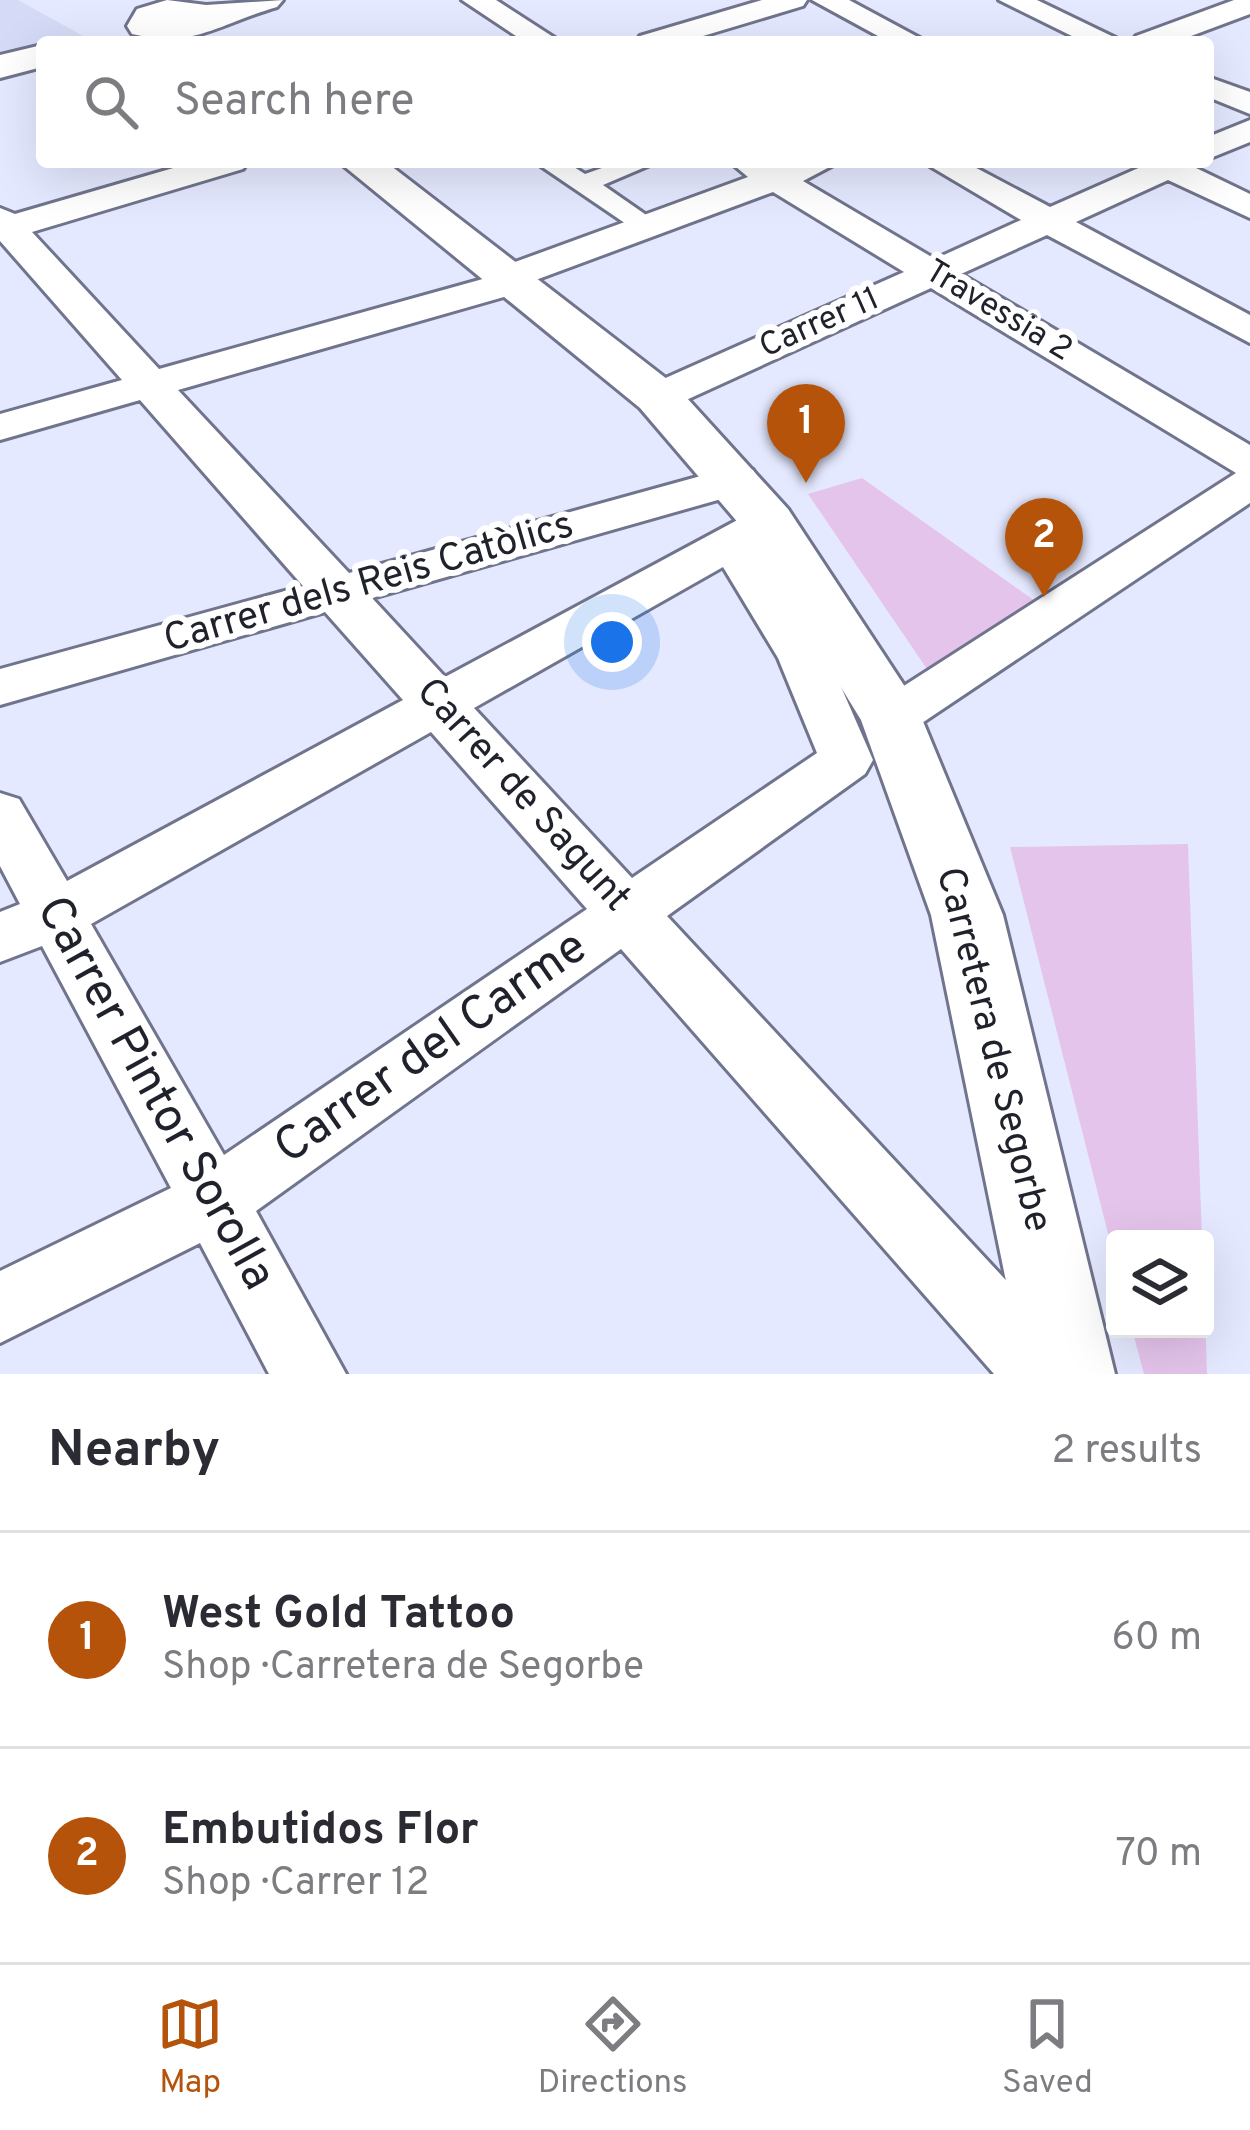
<!DOCTYPE html>
<html lang="en">
<head>
<meta charset="utf-8">
<style>
	:root { --surface:#fff; --page:#f2f2f3; --text:#2b2b33; --muted:#7c7c81; --line:#e1e1e2; --accent:#b45309 }
	body { margin:0; font-family:Overpass,sans-serif; background:var(--page); color:var(--text) }
	.controls { position:absolute; right:36px; bottom:36px; display:grid; overflow:hidden; border-radius:12px; box-shadow:0 12px 48px #0002 }
	.controls button { width:108px; height:108px; display:grid; place-items:center; padding:0; border:0; border-bottom:3px solid var(--line); background:var(--surface); color:var(--text); font:60px sans-serif }
	.you { position:absolute; left:612px; top:642px; width:42px; height:42px; margin:-30px; border:9px solid #fff; border-radius:50%; background:#1a73e8; box-shadow:0 0 0 18px #1a73e833 }
	.badge { display:grid; place-items:center; width:78px; height:78px; border-radius:50%; background:var(--accent); color:#fff; font-size:39px; font-weight:700 }
	.pin { position:absolute; translate:-50% -99px; filter:drop-shadow(0 3px 6px #0008) }
	.pin::after { content:''; position:absolute; top:63px; width:42px; height:36px; background:inherit; clip-path:polygon(0 0,100% 0,50% 100%) }
	.list { margin:0; padding:0; list-style:none }
	h2 { display:flex; justify-content:space-between; align-items:center; height:156px; margin:0; padding:0 48px; font-size:51px }
	h2 small { font-size:39px; font-weight:400; color:var(--muted) }
	.list li { display:grid; grid-template-columns:78px 1fr auto; gap:36px; align-items:center; box-sizing:border-box; height:216px; padding:0 48px; border-top:3px solid var(--line) }
	.list b { display:block; font-size:45px; white-space:nowrap }
	.list p { margin:0; font-size:39px; white-space:nowrap; color:var(--muted) }
	.list em { font-size:39px; font-style:normal; color:var(--muted) }
	.icon { flex:none; width:66px; height:66px; fill:none; stroke:currentColor; stroke-width:2; stroke-linecap:round; stroke-linejoin:round }
	.map { position:relative; flex:none; width:1250px; height:1374px; overflow:hidden }
	.search { position:absolute; background:var(--surface); box-shadow:0 12px 48px #0002; left:36px; right:36px; top:36px; height:132px; display:flex; align-items:center; gap:30px; box-sizing:border-box; padding:0 42px; border-radius:12px; color:var(--muted); font-size:45px }
	.sheet { height:588px; background:var(--surface) }
	nav { display:flex; justify-content:space-around; align-items:center; box-sizing:border-box; height:168px; border-top:3px solid var(--line); background:var(--surface); font-size:33px; color:var(--muted) }
	nav a { display:grid; justify-items:center; gap:6px }
	nav .on { color:var(--accent) }
	.map>svg:first-child { display:block }
</style>
</head>
<body>
<div class="map">
<svg width="1250" height="1374" viewBox="0 0 1250 1374">
	<rect width="100%" height="100%" fill="#e5e9ff"/>
	<path fill="#d5daf6" d="M0,0h18l69,38 -45,4v7l-42,10z"/>
	<g fill="#e5c4ec">
		<path d="M862,478l180,128 -111,69 -123,-181z"/>
		<path d="M1188,844l14,395h-87v22l-105,-414z"/>
		<path d="M1205,1310l2,64h-63l-12,-45h73z"/>
	</g>
	<g fill="none" stroke-linecap="round" stroke-linejoin="round">
		<defs>
			<path id="pedestrian" d="M535,162h31l19,12 34,-12h38l-54,23 59,41 -14,8 -10,-2z"/>
			<g id="minor">
				<path d="M462,0h34l65,42h-36z"/>
				<path d="M762,0h45l-4,6 -120,36h-47l4,-6z"/>
				<path d="M812,0h37l78,42h-38z"/>
				<path d="M999,0h38l87,42h-40z"/>
				<path d="M1234,0h16v14l-75,28h-43l4,-6z"/>
				<path d="M1208,77l42,15v22l-42,-17z"/>
				<path d="M1250,120v22l-42,17v-22z"/>
				<path d="M194,162h54l-5,7 -211,63 127,137 331,-92 6,-8 252,-92 -18,-15 48,4 61,-4 -36,19 132,78 86,-39 -98,-58h42l85,45 93,-41 -3,-4h57l-3,5 56,27v24l-82,-38 -92,42 174,93v28l-203,-108 -86,39 289,171v58l-340,228 -18,6 -18,-6 -8,-13 8,-13 362,-232 -305,-185 -258,118h-30l-6,-9 6,-9 261,-116 -131,-80 -240,89 -5,9 -350,100 171,183 388,-107 16,4 6,10 -6,10 -381,108 73,79 298,-160 16,-5 16,5 7,10 -25,20 71,110 45,103 -8,14 -198,142 402,432 11,26h-86l-373,-425 -365,262 90,163h-77l-69,-131 -200,100v-72l171,-83 -129,-242 -42,16v-50l20,-8 -20,-38v-73l19,6 48,82 336,-181 -78,-88 -325,93v-36l303,-83 -163,-186 -140,40v-26l122,-34 -122,-139v-33l15,6zM723,567l55,91 39,95 -185,125 -158,-170zM431,732l156,177 -363,246 -133,-231z"/>
			</g>
			<g id="tertiary">
				<path d="M167,0l39,5 77,-5 -6,7c-59,17 -83,42 -145,27l-5,-8 10,-17z"/>
				<path d="M42,45v22l-42,11v-23z"/>
				<path d="M339,162h47l290,224 112,123 127,193 88,213 112,459h-90l-94,-459 -70,-195 -115,-188 -106,-124z"/>
			</g>
		</defs>
		<use href="#pedestrian" stroke="#70748c" stroke-width="6"/>
		<use href="#minor" stroke="#70748c" stroke-width="6"/>
		<use href="#tertiary" stroke="#70748c" stroke-width="6"/>
		<use href="#pedestrian" fill="#fff" fill-rule="evenodd"/>
		<use href="#minor" fill="#fff" fill-rule="evenodd"/>
		<use href="#tertiary" fill="#fff" fill-rule="evenodd"/>
	</g>
	<g text-anchor="middle" dominant-baseline="central" stroke-width="12" stroke-linejoin="round" paint-order="stroke">
		<g font-size="33" fill="#1f212b" stroke="#fff">
			<text transform="translate(998 312) rotate(31)">Travessia 2</text>
			<text transform="translate(820 324) rotate(-24)">Carrer 11</text>
		</g>
		<g font-size="39" fill="#1f212b" stroke="#fff">
			<text transform="translate(369 584) rotate(-16)">Carrer dels Reis Catòlics</text>
			<text transform="translate(522 796) rotate(48)">Carrer de Sagunt</text>
			<text transform="translate(992 1050) rotate(76)">Carretera de Segorbe</text>
		</g>
		<g font-size="48" fill="#1f212b" stroke="#fff">
			<text transform="translate(432 1049) rotate(-35)">Carrer del Carme</text>
			<text transform="translate(154 1094) rotate(61)">Carrer Pintor Sorolla</text>
		</g>
	</g>
</svg>
<div class="controls">
<button><svg class="icon" aria-label="layers" viewBox="0 0 24 24"><path d="M12 4l9 5-9 5-9-5zM3 14l9 5 9-5"/></svg></button>
</div>
<div class="you"></div>
<div class="pin badge" style="left:806px;top:483px">1</div>
<div class="pin badge" style="left:1044px;top:597px">2</div>
<div class="search"><svg class="icon" aria-label="search" viewBox="0 0 24 24"><circle cx="10" cy="10" r="6"/><path d="M15 15l6 6"/></svg>Search here</div>
</div>
<section class="sheet">
<h2>Nearby<small>2 results</small></h2>
<ul class="list">
<li><span class="badge">1</span><div><b>West Gold Tattoo</b><p>Shop · Carretera de Segorbe</p></div><em>60 m</em></li>
<li><span class="badge">2</span><div><b>Embutidos Flor</b><p>Shop · Carrer 12</p></div><em>70 m</em></li>
</ul>
</section>
<nav>
<a class="on"><svg class="icon" aria-label="map" viewBox="0 0 24 24"><path d="M3 6l6-2 6 2 6-2v14l-6 2-6-2-6 2zM9 4v14M15 6v14"/></svg>Map</a>
<a><svg class="icon" aria-label="directions" viewBox="0 0 24 24"><path d="M12 3l9 9-9 9-9-9zM9 14v-3h6M13 9l2 2-2 2"/></svg>Directions</a>
<a><svg class="icon" aria-label="saved" viewBox="0 0 24 24"><path d="M7 4h10v16l-5-4-5 4z"/></svg>Saved</a>
</nav>
</body>
</html>
